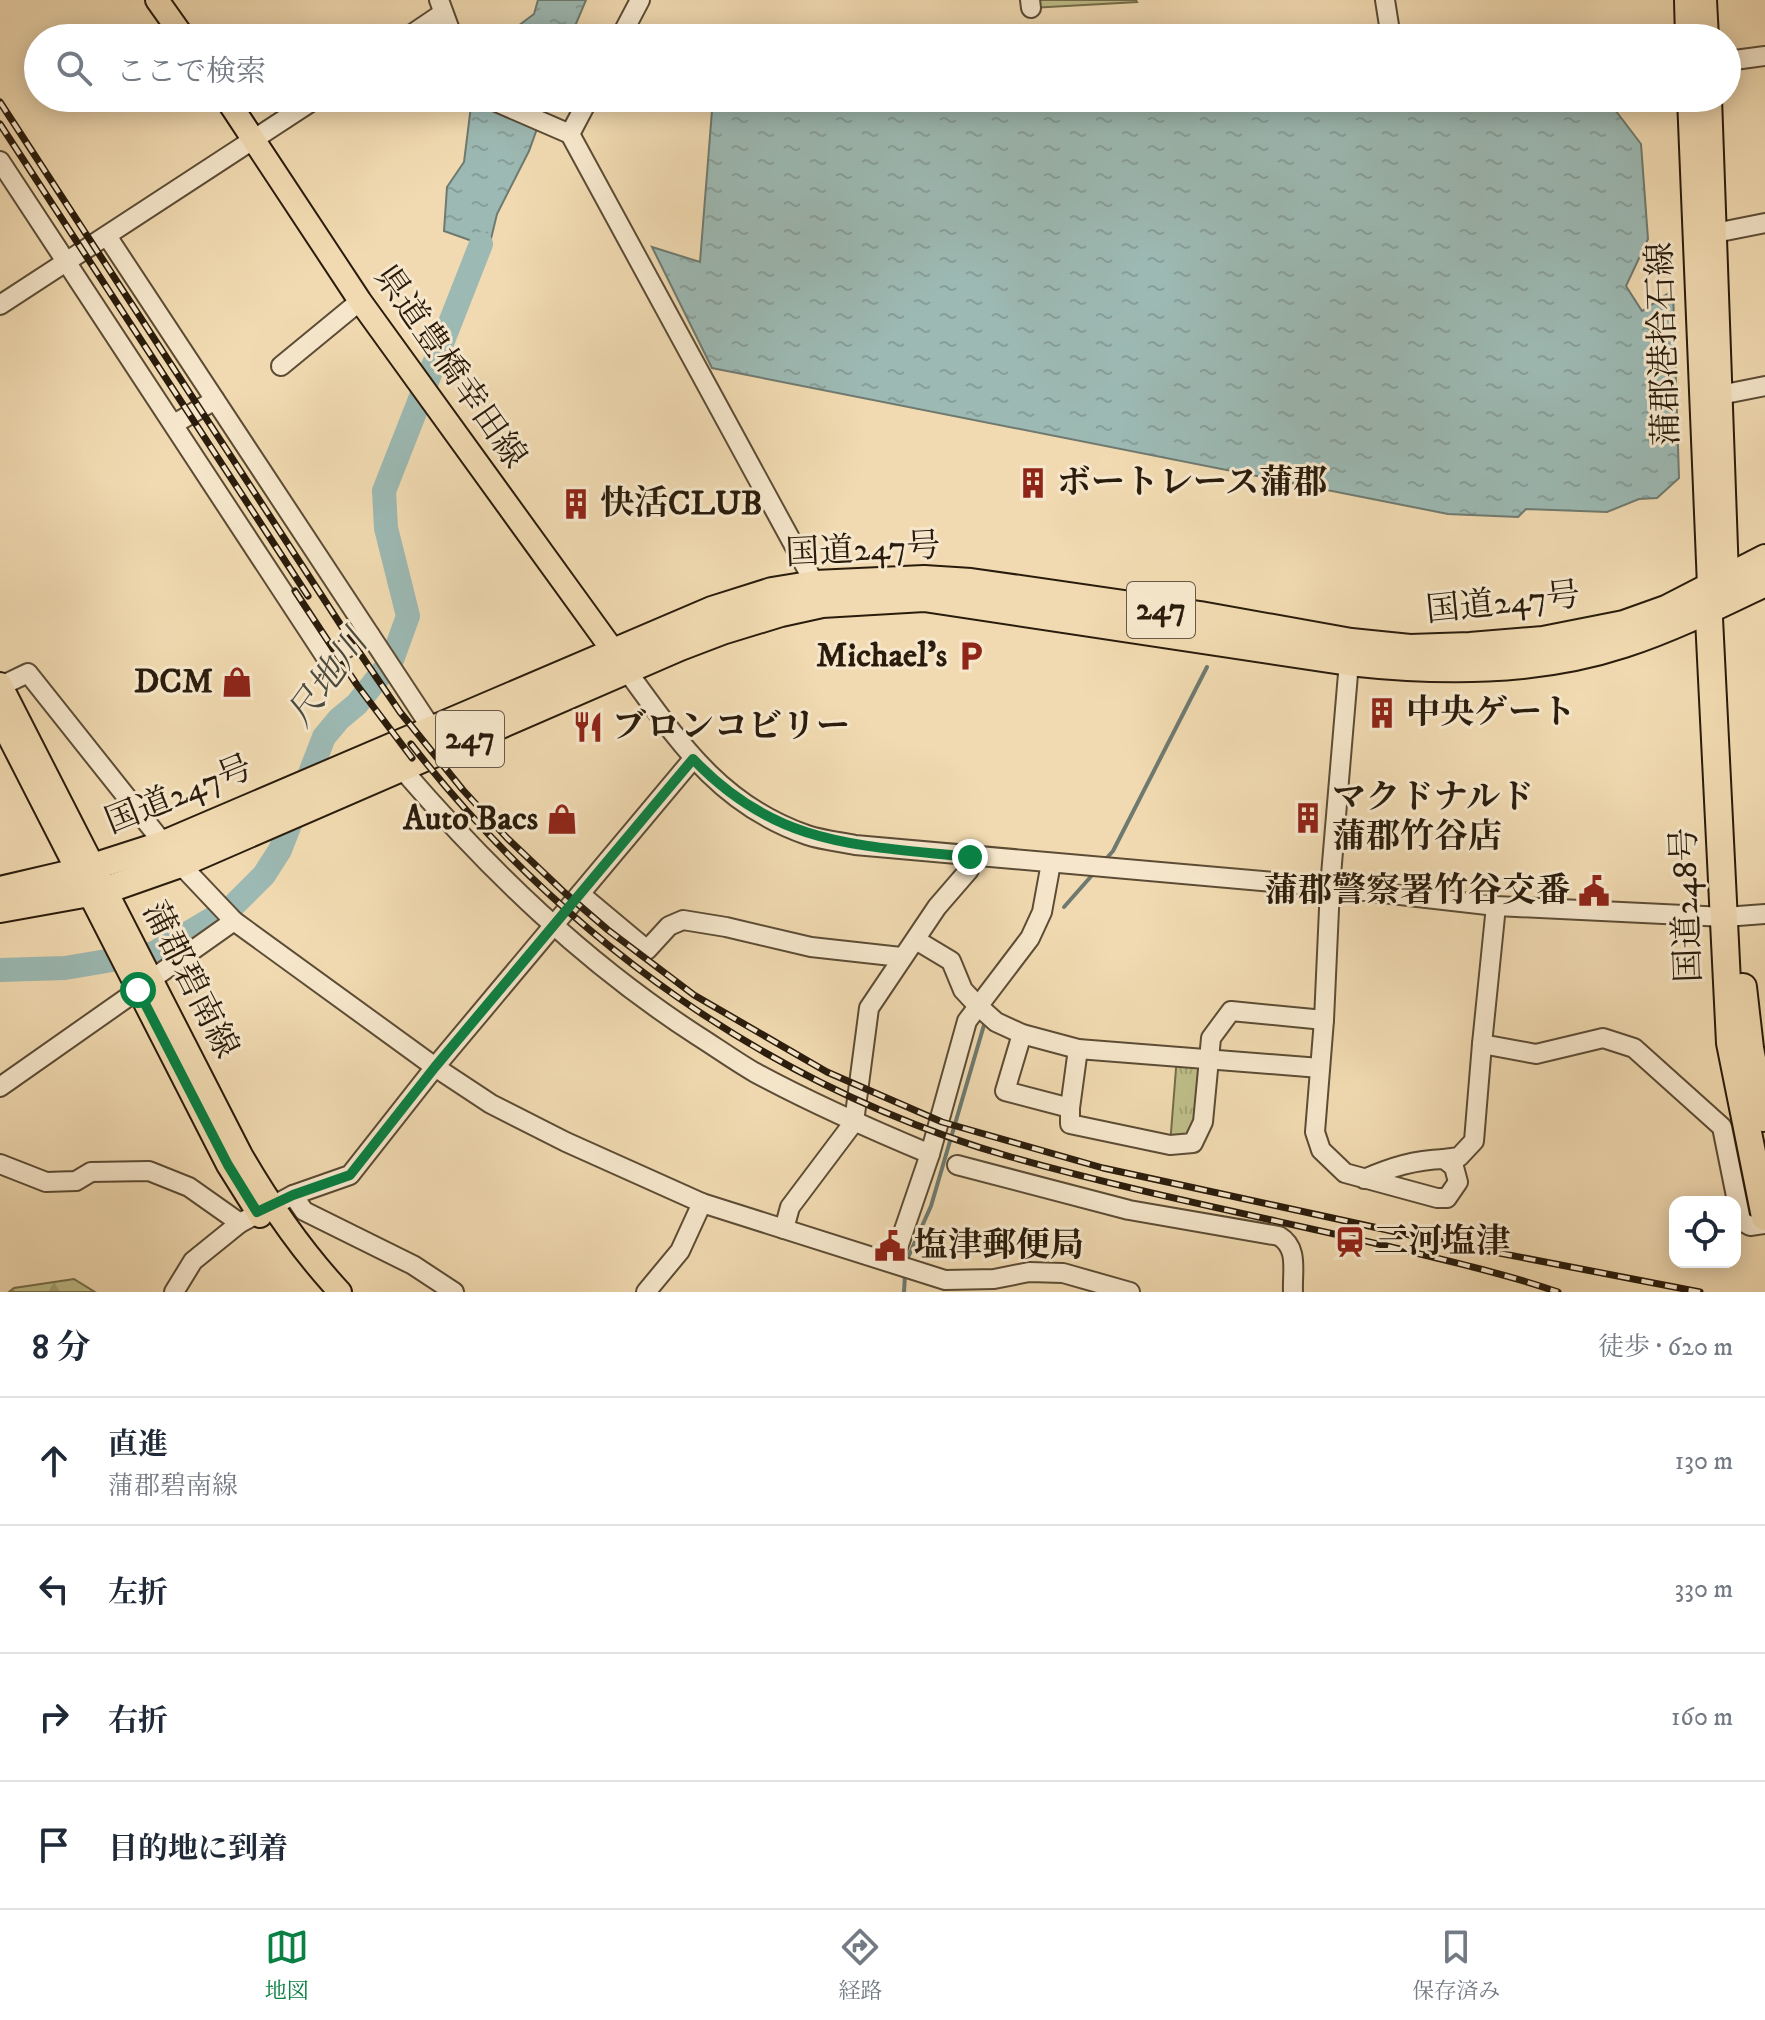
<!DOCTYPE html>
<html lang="ja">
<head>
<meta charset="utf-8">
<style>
	:root { --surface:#fff; --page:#f2f2f3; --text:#1f2937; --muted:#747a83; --line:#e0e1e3; --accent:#0b8043 }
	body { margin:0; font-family:"IM FELL DW Pica","Noto Serif JP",serif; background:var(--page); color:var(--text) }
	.controls { position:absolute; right:24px; bottom:24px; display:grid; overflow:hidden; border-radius:16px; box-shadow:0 4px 20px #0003 }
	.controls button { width:72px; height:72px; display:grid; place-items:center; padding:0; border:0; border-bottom:2px solid var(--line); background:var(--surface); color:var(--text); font:40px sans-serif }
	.stop { position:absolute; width:24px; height:24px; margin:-18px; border:6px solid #0b8043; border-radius:50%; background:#fff }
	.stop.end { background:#0b8043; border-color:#fff; box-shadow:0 2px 8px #0008 }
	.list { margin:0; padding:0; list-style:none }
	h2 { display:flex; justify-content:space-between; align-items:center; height:104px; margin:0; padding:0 32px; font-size:34px }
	h2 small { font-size:26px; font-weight:400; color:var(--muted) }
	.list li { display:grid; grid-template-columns:52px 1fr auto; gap:24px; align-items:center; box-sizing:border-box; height:128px; padding:0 32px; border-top:2px solid var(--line) }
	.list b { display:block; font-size:30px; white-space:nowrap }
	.list p { margin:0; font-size:26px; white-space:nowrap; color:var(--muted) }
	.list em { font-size:26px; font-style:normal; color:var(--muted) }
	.icon { flex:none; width:44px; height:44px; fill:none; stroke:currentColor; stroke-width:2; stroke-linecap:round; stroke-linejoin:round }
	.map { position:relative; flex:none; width:1765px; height:1292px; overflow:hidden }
	.search { position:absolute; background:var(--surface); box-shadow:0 4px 20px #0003; left:24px; right:24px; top:24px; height:88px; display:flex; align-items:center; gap:20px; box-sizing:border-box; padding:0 28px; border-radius:44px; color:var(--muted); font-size:30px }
	.sheet { height:616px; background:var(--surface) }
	nav { display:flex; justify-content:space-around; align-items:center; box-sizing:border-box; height:112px; border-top:2px solid var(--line); background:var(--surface); font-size:22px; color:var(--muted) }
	nav a { display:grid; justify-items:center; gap:4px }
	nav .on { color:var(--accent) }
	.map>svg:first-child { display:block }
</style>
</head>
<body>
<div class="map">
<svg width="1765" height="1292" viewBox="0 0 1765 1292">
	<defs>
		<pattern id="grass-tufts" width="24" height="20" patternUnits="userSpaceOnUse" patternTransform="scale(2)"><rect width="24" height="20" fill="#bebe89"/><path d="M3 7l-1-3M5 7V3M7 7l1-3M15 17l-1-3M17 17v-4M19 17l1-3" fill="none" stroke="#a3a375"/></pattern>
		<pattern id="forest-firs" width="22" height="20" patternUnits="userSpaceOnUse" patternTransform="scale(2)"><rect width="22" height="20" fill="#bebe89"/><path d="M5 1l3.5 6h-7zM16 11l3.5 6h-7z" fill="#a3a375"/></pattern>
		<pattern id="water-ripples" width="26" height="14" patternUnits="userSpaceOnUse" patternTransform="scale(2)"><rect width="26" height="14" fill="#9cb9b3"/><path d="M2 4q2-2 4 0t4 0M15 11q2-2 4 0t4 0" fill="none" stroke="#879e99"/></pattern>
	</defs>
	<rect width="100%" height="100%" fill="#f1dab1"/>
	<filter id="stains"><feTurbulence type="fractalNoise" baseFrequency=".0025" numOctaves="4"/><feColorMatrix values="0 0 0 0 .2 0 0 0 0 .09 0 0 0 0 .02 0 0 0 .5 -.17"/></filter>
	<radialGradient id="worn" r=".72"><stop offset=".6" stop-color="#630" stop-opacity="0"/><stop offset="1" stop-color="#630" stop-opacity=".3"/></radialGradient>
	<g fill="url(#grass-tufts)" stroke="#746d4a" stroke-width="2">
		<path d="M1030,0h106l1,2 -106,6z"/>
		<path d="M1177,1056l34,3 -18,84 -23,2z"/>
	</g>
	<path fill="url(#forest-firs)" stroke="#746d4a" stroke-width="2" d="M74,1279l21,13h-86l5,-4z"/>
	<g fill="url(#water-ripples)" stroke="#6e7a70" stroke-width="2">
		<path d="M538,0h48l-16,38h-68l32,-24z"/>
		<path d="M472,98h76l-19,53 -32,63 -8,33 -45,-16 3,-44 17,-25z"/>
		<path d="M713,98l613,1 39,12 3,-13h238l35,46 7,95 -22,47 16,25 31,-21 6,188 -22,20 -18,1 -32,13 -81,-3 -8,8 -70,-3 -736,-146 -60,-121 48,15z"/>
	</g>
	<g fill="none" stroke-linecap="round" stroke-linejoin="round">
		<g stroke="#6e7a70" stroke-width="4">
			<path d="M650,98l5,9 17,-9"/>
			<path d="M1105,860l8,-9 94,-184"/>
			<path d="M1064,907l30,-34"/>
			<path d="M906,1262l25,-56 53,-181"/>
			<path d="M904,1292l1,-17"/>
		</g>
		<path stroke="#9cb9b3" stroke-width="24" d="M0,970l65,-2 89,-15 78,-46 32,-32 16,-25 44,-113 15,-18 18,-15 35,-44 16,-44 -22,-88 -2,-37 97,-247"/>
		<defs>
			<g id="minor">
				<path d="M439,0l14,38"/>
				<path d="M1030,0l1,8"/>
				<path d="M1385,0l6,38"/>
				<path d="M406,38l37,-25"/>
				<path d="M620,38l20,-38"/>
				<path d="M1727,61l38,-5"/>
				<path d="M487,98l83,36 245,450"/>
				<path d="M570,134l19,-36"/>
				<path d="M0,161l327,498 43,-24"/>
				<path d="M1705,235l60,-12"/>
				<path d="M107,236l325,493"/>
				<path d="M0,305l317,-207"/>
				<path d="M281,366l79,-65"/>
				<path d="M1707,395h13l45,-9"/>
				<path d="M174,424l41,-24"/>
				<path d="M1349,662l-19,225 -6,133 -9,112 6,18 24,23 92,25h10l11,-16 -4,-15 -10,-8c-30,1 -52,8 -80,20"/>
				<path d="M627,671c51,70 93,134 180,164 15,5 33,7 48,10l475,42 166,19 229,11 40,-3"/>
				<path d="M1,686l27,-13 136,171"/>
				<path d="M402,769c88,102 183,194 296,267 19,12 37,25 56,36 57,31 116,57 176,82"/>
				<path d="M180,864l54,57 201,146 56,37 75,38 136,61 243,77 49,-1 35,-7 34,1 67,19"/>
				<path d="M580,894l67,56 22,-24 14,-6 43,7 85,20 90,10"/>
				<path d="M1496,906l-14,138 54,10 67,-16 31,10 88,79 19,94 9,5 15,-2"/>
				<path d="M916,940l35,21 12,29 14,15 19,17 26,12 56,15 242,19"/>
				<path d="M152,979l82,-58"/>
				<path d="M1022,1034l-17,57 65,17 8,-59"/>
				<path d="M0,1087l138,-97"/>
				<path d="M1070,1108v16l100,21 23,-2 10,-21 8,-84 20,-27 93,9"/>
				<path d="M1444,1159l15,-2 15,-16 8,-97"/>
				<path d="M0,1164l46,18 30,-1 15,-9 58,-1 40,16 51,36"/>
				<path d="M957,1165l172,45 150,26c20,12 13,35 14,56"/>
				<path d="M293,1195l11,16 109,54 41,27"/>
				<path d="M784,1229l6,-22 64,-85 15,-114 68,-101 32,-37 1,-13"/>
				<path d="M893,1262l37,-108 37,-133 63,-83 12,-26 9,-49"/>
				<path d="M174,1292l19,-31 47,-38 53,-28 57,-20 85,-108 258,-308"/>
				<path d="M646,1292l34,-41 22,-48"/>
			</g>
			<g id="major">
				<path d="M157,0l27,38"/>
				<path d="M1686,0l1,38"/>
				<path d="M1705,0l2,38"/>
				<path d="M226,98l134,203 262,362"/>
				<path d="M1689,98l20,488"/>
				<path d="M1710,98l17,478"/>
				<path d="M0,684l241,471c29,50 60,95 99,137"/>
				<path d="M0,719l228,446 32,51"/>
			</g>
			<g id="highway">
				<path d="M1708,598l22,445 35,174"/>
				<path d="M0,890l77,-18 87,-28 548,-234 60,-19 43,-7 109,-5 47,3 229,33 151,27 59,6 60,-2 73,-6 81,-16 42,-15 99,-51"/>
				<path d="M0,909l106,-19 74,-26 500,-217 42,-16 59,-18 41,-9 102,-6 425,64c91,10 187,11 275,-18 49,-16 95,-39 141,-61"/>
				<path d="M1743,987l7,61 13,70"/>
			</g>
		</defs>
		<use href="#minor" stroke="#5c4c35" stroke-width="22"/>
		<use href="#major" stroke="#2a1c0c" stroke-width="26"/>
		<use href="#highway" stroke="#2a1c0c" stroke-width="30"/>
		<use href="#minor" stroke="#f6e7cc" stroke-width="18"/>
		<use href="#major" stroke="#f1dab1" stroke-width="22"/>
		<use href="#highway" stroke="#f1dab1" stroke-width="26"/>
		<defs>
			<g id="rail">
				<path d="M0,102l344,528 56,82 63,78 44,48 58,55 43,37 86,65 133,77 115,50 161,46 344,75 253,49"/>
				<path d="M0,124l308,472"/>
				<path d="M295,591l62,94 55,73"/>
				<path d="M411,744c152,195 361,344 600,413 124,35 251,60 376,89 57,14 116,27 171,46"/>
			</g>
		</defs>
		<use href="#rail" stroke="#2a1c0c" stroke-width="7"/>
		<use href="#rail" stroke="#f6e7cc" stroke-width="4" stroke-dasharray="12" stroke-linecap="butt"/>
	</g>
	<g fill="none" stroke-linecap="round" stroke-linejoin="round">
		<path stroke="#0b8043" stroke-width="10" d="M138,990l90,175 29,47 36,-17 57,-20 85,-108 258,-308c84,88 165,86 277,98"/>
	</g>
	<defs>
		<symbol id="building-bare" viewBox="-9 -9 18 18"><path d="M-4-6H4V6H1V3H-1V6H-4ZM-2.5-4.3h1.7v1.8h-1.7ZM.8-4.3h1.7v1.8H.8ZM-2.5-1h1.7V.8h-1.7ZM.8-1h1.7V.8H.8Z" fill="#8f2418" stroke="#f6e7cc" stroke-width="2.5" paint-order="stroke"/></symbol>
		<symbol id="parking-bare" viewBox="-9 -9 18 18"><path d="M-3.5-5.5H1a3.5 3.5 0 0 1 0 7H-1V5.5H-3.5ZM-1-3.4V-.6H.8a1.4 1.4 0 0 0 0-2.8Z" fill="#8f2418" stroke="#f6e7cc" stroke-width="2.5" paint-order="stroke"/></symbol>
		<symbol id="shop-bare" viewBox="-9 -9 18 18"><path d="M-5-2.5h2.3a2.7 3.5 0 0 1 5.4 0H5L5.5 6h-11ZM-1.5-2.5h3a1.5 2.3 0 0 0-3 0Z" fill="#8f2418" stroke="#f6e7cc" stroke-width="2.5" paint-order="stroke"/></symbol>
		<symbol id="restaurant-bare" viewBox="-9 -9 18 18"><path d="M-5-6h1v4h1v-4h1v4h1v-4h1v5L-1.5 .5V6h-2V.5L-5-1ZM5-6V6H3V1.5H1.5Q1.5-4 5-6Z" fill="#8f2418" stroke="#f6e7cc" stroke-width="2.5" paint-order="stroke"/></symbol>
		<symbol id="civic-bare" viewBox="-9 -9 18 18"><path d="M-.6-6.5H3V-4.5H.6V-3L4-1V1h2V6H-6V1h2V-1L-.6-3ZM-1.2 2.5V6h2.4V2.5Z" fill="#8f2418" stroke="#f6e7cc" stroke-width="2.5" paint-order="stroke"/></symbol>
		<symbol id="station-bare" viewBox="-9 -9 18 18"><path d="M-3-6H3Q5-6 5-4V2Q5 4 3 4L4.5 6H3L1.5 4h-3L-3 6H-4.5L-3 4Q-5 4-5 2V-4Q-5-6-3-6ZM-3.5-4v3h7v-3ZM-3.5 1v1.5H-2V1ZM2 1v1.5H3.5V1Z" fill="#8f2418" stroke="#f6e7cc" stroke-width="2.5" paint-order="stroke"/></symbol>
	</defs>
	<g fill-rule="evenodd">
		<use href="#building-bare" x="1011" y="461" width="44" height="44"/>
		<use href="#building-bare" x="554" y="482" width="44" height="44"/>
		<use href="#parking-bare" x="949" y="634" width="44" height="44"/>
		<use href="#shop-bare" x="215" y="660" width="44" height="44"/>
		<use href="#building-bare" x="1360" y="691" width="44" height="44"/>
		<use href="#restaurant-bare" x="566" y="705" width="44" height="44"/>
		<use href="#building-bare" x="1286" y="796" width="44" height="44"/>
		<use href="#shop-bare" x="540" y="797" width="44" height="44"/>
		<use href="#civic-bare" x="1572" y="869" width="44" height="44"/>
		<use href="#station-bare" x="1328" y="1220" width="44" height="44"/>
		<use href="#civic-bare" x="868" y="1224" width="44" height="44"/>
	</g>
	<g text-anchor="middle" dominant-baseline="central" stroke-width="6" stroke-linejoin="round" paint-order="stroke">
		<g fill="#f6e7cc" stroke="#675946" stroke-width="2">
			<rect x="1127" y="582" width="68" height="56" rx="6"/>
			<rect x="436" y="711" width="68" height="56" rx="6"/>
		</g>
		<g font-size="32" font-weight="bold" fill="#2a1c0c">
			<text x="1161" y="610">247</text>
			<text x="470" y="739">247</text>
		</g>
		<g font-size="34" fill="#2a1c0c" stroke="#f6e7cc">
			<text transform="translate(1664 344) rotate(-92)">蒲郡港拾石線</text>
			<text transform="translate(450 367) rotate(55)">県道豊橋幸田線</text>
			<text transform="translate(863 550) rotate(-3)">国道247号</text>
			<text transform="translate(1503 603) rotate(-6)">国道247号</text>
			<text transform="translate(179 795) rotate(-22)">国道247号</text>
			<text transform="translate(1687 905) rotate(-92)">国道248号</text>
			<text transform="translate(190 980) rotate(63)">蒲郡碧南線</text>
		</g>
		<g font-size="34" font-weight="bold" fill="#2a1c0c" stroke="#f6e7cc" text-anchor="start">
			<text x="1057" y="483">ボートレース蒲郡</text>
			<text x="600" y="504">快活CLUB</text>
			<text x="947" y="656" text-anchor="end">Michael's</text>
			<text x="213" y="682" text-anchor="end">DCM</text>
			<text x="1406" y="713">中央ゲート</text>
			<text x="612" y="727">ブロンコビリー</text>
			<text x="1332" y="798">マクドナルド<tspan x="1332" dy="39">蒲郡竹谷店</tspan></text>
			<text x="538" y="819" text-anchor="end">Auto Bacs</text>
			<text x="1570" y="891" text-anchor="end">蒲郡警察署竹谷交番</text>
			<text x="1374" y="1242">三河塩津</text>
			<text x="914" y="1246">塩津郵便局</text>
		</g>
		<g font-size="36" font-style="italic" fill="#4c4b3e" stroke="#f6e7cc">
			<text transform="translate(328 679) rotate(-54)">尺地川</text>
		</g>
	</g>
	<rect width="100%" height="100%" filter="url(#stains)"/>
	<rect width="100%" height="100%" fill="url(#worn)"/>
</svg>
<div class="controls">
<button><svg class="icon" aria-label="locate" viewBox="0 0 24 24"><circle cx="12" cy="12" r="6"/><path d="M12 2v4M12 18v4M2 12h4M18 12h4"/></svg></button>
</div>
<div class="stop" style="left:138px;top:990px"></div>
<div class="stop end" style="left:970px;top:857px"></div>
<div class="search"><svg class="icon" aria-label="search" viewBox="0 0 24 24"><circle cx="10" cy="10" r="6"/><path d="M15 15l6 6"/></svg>ここで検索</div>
</div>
<section class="sheet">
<h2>8 分<small>徒歩 · 620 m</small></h2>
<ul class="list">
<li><svg class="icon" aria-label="ahead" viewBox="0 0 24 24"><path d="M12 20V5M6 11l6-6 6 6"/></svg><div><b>直進</b><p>蒲郡碧南線</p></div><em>130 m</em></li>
<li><svg class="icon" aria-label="left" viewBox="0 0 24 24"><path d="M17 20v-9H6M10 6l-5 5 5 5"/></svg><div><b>左折</b></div><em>330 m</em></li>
<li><svg class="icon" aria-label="right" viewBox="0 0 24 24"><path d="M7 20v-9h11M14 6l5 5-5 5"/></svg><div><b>右折</b></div><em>160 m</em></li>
<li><svg class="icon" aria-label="arrive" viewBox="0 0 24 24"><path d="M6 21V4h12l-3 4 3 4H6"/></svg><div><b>目的地に到着</b></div></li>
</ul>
</section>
<nav>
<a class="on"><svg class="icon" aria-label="map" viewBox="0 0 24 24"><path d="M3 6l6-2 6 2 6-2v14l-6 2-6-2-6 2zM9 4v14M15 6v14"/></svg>地図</a>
<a><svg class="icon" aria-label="directions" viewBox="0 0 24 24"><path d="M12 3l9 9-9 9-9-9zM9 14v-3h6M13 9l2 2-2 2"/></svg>経路</a>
<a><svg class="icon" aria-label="saved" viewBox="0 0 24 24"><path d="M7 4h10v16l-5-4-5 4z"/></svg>保存済み</a>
</nav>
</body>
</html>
